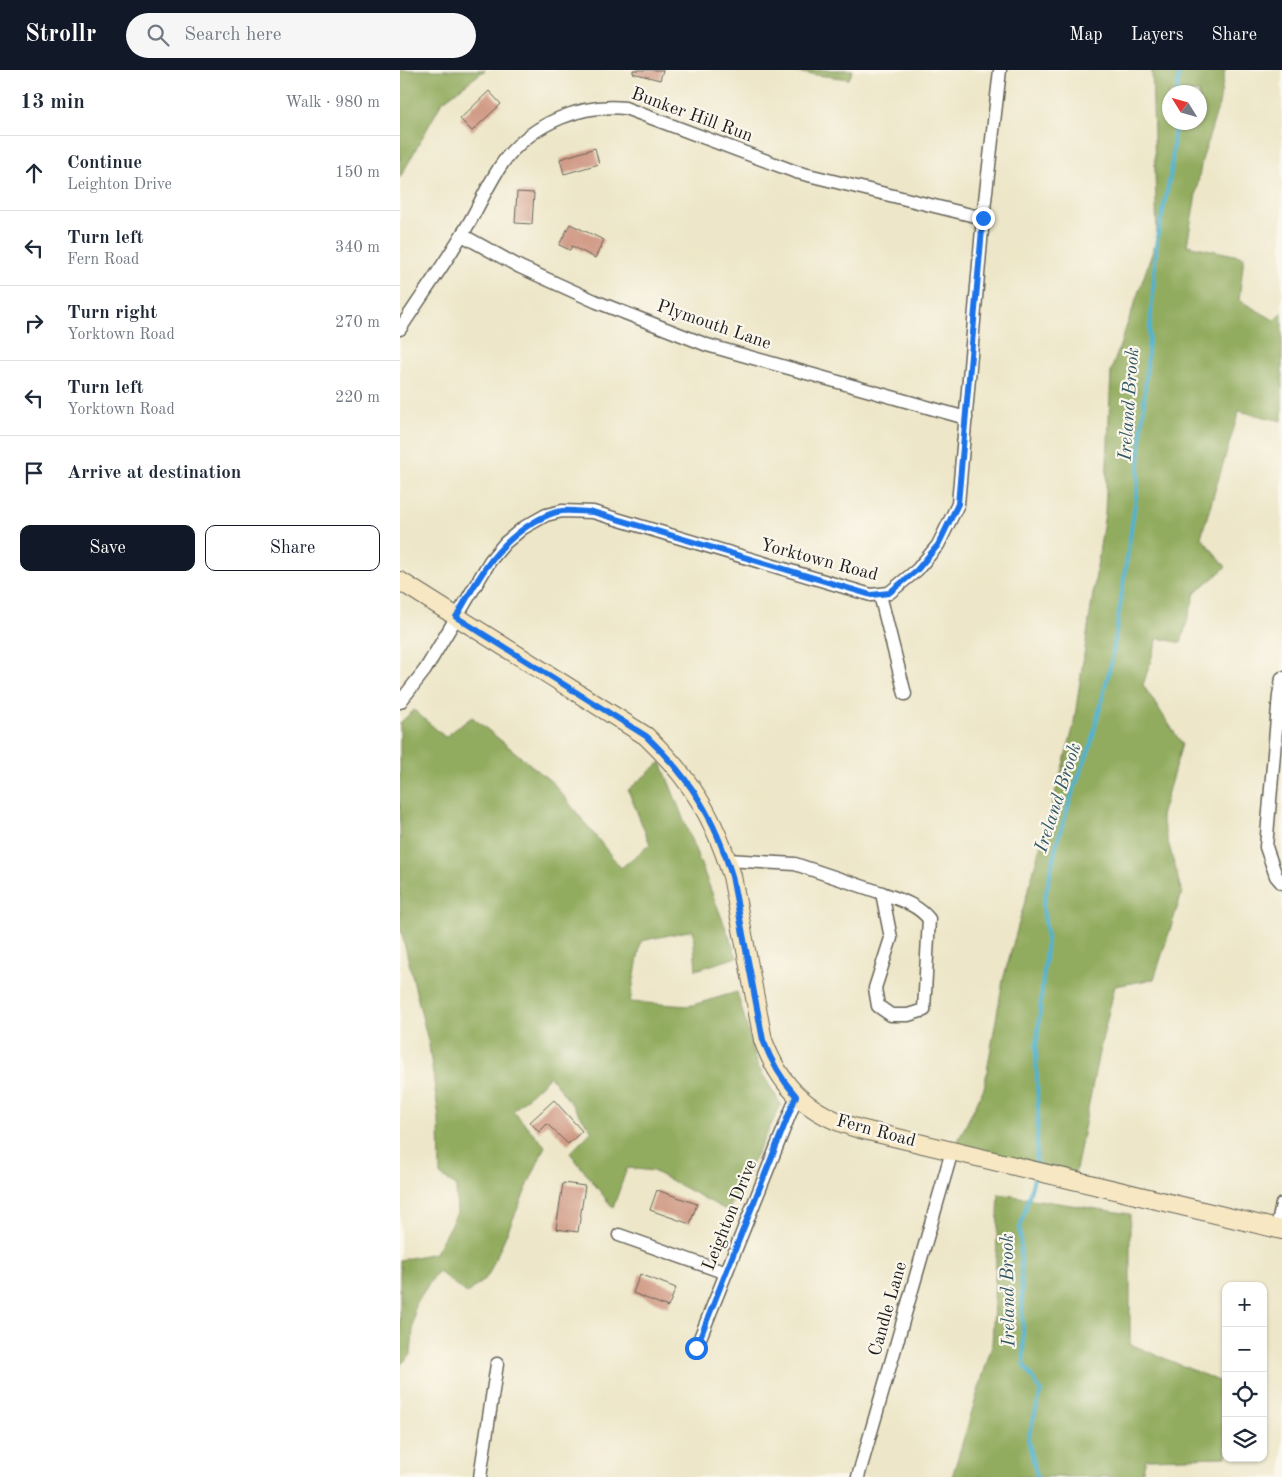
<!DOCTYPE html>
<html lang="en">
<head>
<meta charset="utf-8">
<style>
	:root { --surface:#fff; --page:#f6f6f7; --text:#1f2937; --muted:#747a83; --line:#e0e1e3; --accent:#111827 }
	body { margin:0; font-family:"Old Standard TT",serif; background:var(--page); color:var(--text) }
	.controls { position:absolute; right:15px; bottom:15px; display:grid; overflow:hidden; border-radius:10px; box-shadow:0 1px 4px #0004 }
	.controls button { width:45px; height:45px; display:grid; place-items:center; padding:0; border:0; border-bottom:1px solid var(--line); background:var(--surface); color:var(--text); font:25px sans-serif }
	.compass { position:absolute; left:762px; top:15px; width:45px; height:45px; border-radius:50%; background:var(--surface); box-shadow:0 1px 4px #0004; rotate:307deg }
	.stop { position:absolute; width:15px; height:15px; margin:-11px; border:4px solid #1a73e8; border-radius:50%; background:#fff }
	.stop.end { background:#1a73e8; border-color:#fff; box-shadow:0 1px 5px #0008 }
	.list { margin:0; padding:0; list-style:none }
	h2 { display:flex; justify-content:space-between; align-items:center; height:65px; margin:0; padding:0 20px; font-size:21px }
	h2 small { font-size:16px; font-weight:400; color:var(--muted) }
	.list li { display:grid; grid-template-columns:32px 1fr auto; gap:15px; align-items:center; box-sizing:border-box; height:75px; padding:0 20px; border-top:1px solid var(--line) }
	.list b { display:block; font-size:19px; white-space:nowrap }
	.list p { margin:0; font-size:16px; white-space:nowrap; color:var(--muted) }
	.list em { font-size:16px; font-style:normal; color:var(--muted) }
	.actions { display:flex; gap:10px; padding:15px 20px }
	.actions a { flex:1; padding:11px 0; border:1px solid var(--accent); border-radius:10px; text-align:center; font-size:18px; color:var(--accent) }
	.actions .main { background:var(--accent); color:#fff }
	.icon { flex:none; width:28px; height:28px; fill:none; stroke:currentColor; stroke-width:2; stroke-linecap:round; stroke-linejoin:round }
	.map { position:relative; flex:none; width:882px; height:1407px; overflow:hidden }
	header { display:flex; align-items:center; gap:30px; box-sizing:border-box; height:70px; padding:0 25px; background:var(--accent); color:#fff }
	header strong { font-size:24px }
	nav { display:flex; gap:28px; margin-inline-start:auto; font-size:18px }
	.search { width:350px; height:45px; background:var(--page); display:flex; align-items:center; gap:12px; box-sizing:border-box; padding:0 18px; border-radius:28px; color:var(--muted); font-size:19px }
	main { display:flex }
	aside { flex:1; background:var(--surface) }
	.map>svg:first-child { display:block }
</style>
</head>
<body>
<header>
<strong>Strollr</strong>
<div class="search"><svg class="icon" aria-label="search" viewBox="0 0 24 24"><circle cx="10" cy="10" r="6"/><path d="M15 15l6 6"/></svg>Search here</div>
<nav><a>Map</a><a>Layers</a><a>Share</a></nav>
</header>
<main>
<aside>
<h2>13 min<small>Walk · 980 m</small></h2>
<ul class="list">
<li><svg class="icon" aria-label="ahead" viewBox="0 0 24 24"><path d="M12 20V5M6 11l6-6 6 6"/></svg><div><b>Continue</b><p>Leighton Drive</p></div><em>150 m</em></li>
<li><svg class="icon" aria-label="left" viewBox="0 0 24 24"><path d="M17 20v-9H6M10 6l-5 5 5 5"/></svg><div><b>Turn left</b><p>Fern Road</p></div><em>340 m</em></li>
<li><svg class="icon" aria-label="right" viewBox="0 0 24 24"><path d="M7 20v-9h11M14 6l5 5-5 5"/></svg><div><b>Turn right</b><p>Yorktown Road</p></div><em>270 m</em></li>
<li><svg class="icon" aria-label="left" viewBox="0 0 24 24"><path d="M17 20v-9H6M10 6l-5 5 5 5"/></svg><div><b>Turn left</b><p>Yorktown Road</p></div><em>220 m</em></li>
<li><svg class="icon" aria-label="arrive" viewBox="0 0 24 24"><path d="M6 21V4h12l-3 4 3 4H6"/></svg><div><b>Arrive at destination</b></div></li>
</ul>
<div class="actions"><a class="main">Save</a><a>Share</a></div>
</aside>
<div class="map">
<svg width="882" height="1407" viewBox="0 0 882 1407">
	<rect width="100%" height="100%" fill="#fbf7ec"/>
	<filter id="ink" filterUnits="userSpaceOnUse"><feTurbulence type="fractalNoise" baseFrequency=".02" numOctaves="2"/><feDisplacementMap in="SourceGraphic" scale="10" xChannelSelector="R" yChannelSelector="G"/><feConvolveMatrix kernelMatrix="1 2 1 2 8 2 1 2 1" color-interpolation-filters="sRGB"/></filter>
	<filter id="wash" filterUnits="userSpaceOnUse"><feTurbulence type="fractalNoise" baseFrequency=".0096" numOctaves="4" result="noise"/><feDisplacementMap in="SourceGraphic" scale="20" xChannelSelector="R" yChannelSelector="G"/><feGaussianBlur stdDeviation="1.12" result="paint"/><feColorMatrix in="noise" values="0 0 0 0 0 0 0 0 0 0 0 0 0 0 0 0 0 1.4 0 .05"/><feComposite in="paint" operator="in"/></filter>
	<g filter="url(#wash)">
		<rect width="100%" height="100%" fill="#ede6c8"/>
		<g fill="#92ac5f" stroke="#57643e" fill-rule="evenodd">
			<path d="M0,0h85l-43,32 -42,76z"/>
			<path d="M377,0h76l-4,9z"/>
			<path d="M752,0h73l-6,34 -17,56 -15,85 57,12 -5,43 35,20 8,-8v109l-43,-10 -38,126 25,30 -31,26 -14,50 -23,-5 -15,47 39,59 -21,72 21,77 -28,86 -39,7 -17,71 -24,123 -121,-29 31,-63 19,-108 70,-251 32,-216 6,-142 46,-132zM769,22h30v30h-30z"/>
			<path d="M14,640l31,27 27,-20 81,66 68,85 29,-24 -22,-54 33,-28 76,195 -41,13 -3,-40 -52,11 -11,61 59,4 48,-14 21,74 23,39 -53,106 -75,-40 -26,-3 -14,40 -43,-55 22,-22 -42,-55 -37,35 32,35 -57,130 -21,18 -29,-23 -23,33 -4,51 -11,10v-105l35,-7 22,-40 -1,-27 -16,-11 -1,-57 -10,-73 -29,-119v-203z"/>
			<path d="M599,1124l131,20v130l96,40v73l-80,2 -5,18h-189l40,-132z"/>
		</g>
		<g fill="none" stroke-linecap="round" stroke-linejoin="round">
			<g stroke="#51b3cf" stroke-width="4">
				<path d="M777,22l2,-22"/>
				<path d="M636,1095l2,-51 -2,-64 11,-111 -4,-33 14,-64 16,-51 17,-44 22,-87 25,-170 20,-251 14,-67 4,-50"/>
				<path d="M635,1105l-15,53 4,137 17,26 -13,48 9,38"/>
			</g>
		</g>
		<g id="blocks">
			<g fill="#d09a85">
				<path d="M233,0h30l-3,10 -27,-7z"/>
				<path d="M89,21l12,13 -29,27 -12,-12z"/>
				<path d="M195,78l4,16 -35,10 -4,-15z"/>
				<path d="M117,122l17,1 -2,31 -17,-1z"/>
				<path d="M170,154l34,16 -9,18 -23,-12 -2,4 -11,-5z"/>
				<path d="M154,1030l28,31 -14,13 -21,-20 -8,8 -9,-10z"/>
				<path d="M163,1113l22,3 -7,46 -22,-3z"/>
				<path d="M257,1120l40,14 -7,20 -40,-14z"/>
				<path d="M240,1204l36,14 -8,19 -35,-14z"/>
			</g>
		</g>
	</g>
	<g filter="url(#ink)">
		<use href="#blocks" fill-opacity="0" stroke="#656358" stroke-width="1"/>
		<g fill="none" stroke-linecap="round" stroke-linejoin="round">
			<defs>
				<g id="street">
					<path d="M62,165l58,32 77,35 110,43 259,73"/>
					<path d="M0,259c20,-31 42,-61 61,-93 17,-25 27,-55 46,-79 28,-34 75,-54 118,-49l171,64 187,46"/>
					<path d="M480,525l25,99"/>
					<path d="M882,608l-3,17 -13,152 10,29 6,7"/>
					<path d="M0,632l25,-32 65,-109 15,-18 18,-15 23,-13 16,-4 31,1 278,83 18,-2 28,-23 21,-25 20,-41 25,-286 17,-148"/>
					<path d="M327,790l68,4 87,29"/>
					<path d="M482,823c18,7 35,11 47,26l-5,91 -16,5h-17l-13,-9 -3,-18 16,-50z"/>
					<path d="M877,1158l5,-24"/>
					<path d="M219,1165l107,38"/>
					<path d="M296,1278l101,-252"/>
					<path d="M80,1407l17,-113"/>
					<path d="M458,1407l94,-326"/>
				</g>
				<path id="secondary" d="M0,511l246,155c45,43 68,81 86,140l31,164c18,49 47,75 97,89l422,101"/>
			</defs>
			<use href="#street" stroke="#656358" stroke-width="15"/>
			<use href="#secondary" stroke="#656358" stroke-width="20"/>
			<use href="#street" stroke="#fff" stroke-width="12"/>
			<use href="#secondary" stroke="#f7e8c3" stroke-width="18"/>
		</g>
	</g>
	<g fill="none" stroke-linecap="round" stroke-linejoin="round" filter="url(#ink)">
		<path stroke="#1a73e8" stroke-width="6" d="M296,1278l100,-252c-15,-17 -25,-35 -33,-56l-31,-164c-18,-59 -41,-97 -86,-140l-190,-119c22,-38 39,-72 78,-95 9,-5 18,-10 28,-11 10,-1 21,1 31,1l278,83 18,-2 28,-23 21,-25 20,-41 25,-286"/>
	</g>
	<g text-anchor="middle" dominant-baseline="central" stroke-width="4.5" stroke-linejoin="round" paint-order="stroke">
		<g font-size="18" fill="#1c1c1c" stroke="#fbf7ec">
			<text transform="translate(292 45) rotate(20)">Bunker Hill Run</text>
			<text transform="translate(314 255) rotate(19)">Plymouth Lane</text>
			<text transform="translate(419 490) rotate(15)">Yorktown Road</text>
			<text transform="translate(476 1061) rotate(15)">Fern Road</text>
			<text transform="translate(330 1145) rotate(-68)">Leighton Drive</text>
			<text transform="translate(488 1239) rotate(-74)">Candle Lane</text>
		</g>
		<g font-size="19" font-style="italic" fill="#315864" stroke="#fbf7ec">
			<text transform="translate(730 334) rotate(-86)">Ireland Brook</text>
			<text transform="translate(659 728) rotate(-72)">Ireland Brook</text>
			<text transform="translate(609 1220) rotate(-91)">Ireland Brook</text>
		</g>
	</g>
</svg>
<div class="controls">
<button>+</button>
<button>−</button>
<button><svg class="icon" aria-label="locate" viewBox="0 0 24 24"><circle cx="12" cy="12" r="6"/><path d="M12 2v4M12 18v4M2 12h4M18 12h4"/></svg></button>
<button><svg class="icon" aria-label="layers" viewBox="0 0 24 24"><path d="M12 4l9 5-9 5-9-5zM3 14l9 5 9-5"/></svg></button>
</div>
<svg class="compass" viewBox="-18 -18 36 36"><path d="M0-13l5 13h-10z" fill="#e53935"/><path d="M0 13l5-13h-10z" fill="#747a83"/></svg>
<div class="stop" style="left:296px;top:1278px"></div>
<div class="stop end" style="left:583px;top:148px"></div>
</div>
</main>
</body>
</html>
